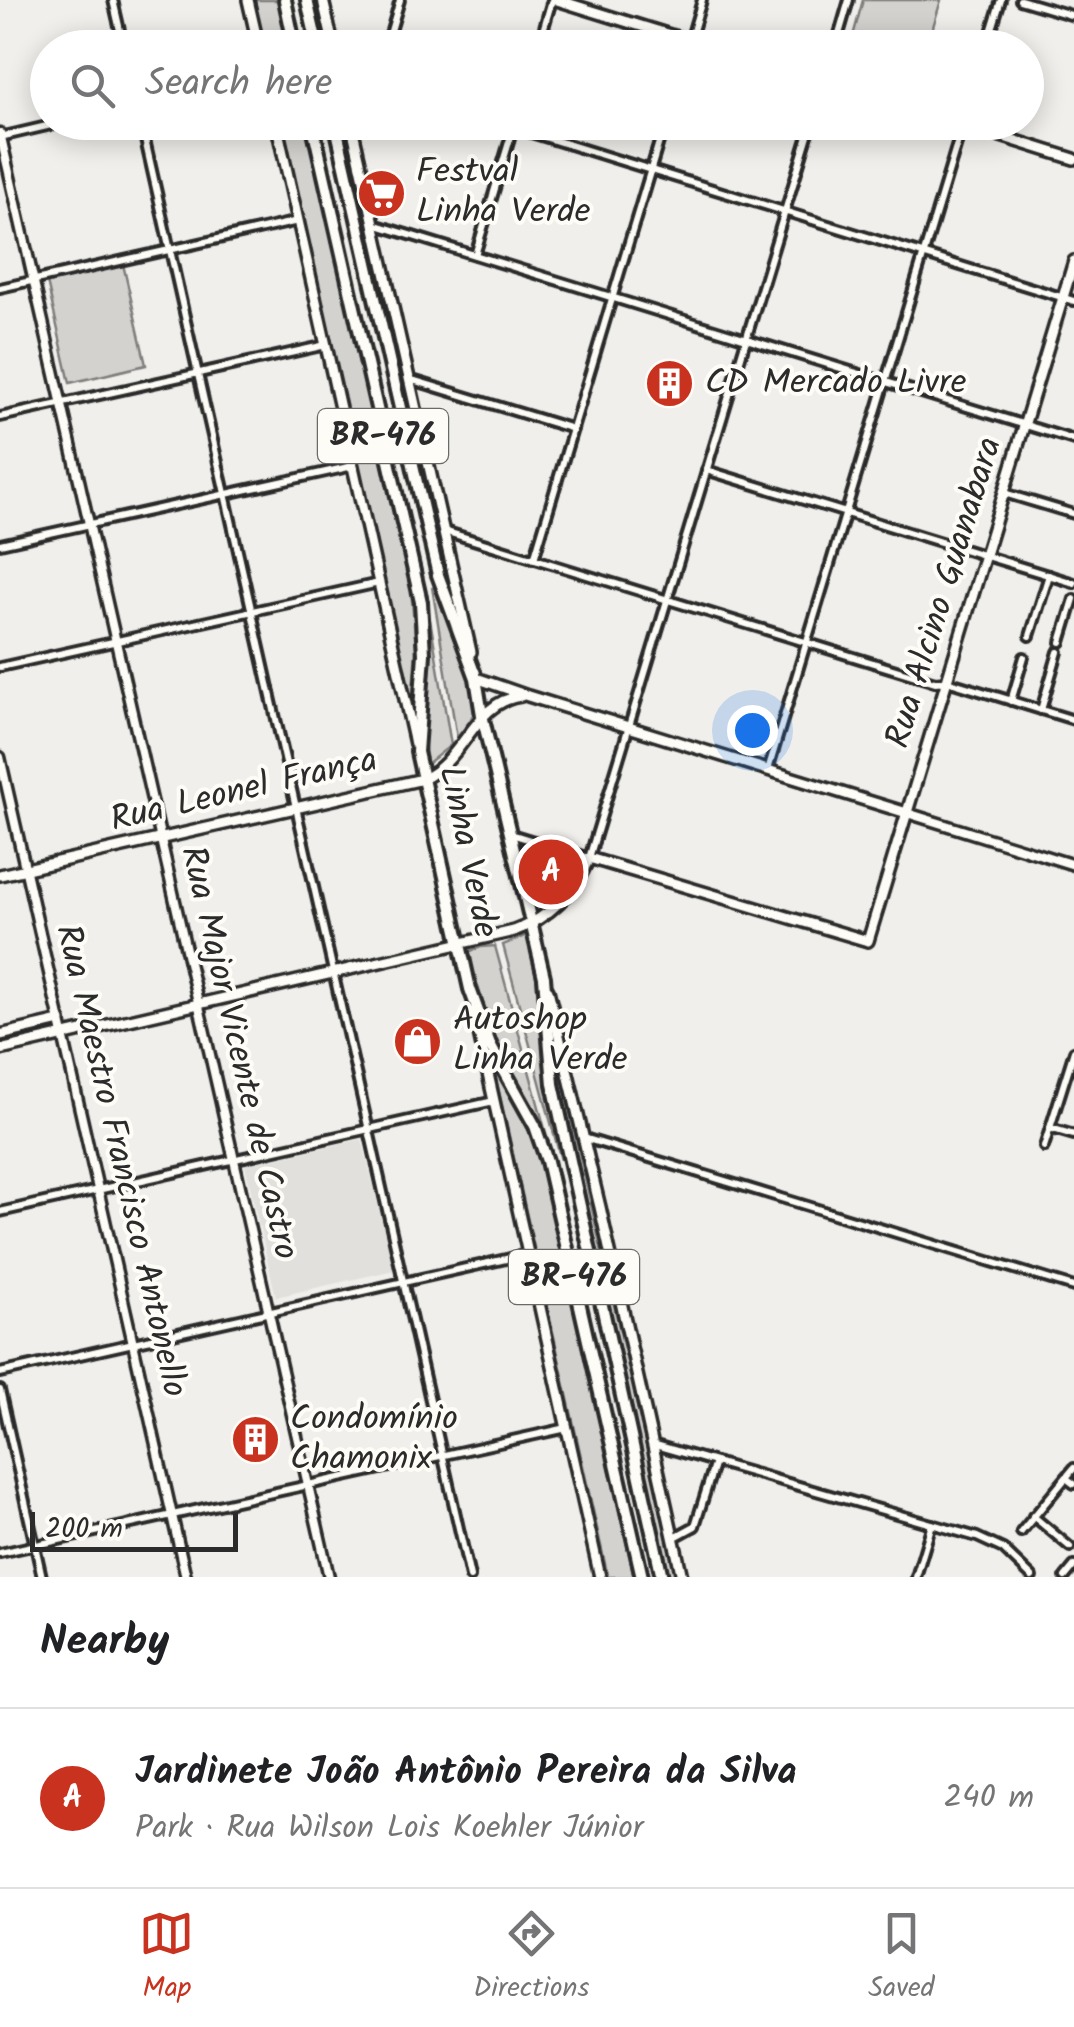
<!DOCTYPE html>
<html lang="en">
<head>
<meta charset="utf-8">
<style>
	:root { --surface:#fff; --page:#f6f6f6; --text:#202124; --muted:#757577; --line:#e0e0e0; --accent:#c8321e }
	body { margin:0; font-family:Kalam,sans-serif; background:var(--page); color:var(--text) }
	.scale { position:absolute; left:30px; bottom:25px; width:208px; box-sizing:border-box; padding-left:10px; border:5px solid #2b2b2b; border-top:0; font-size:28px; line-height:35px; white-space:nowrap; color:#2b2b2b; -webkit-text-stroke:8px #fdfcf7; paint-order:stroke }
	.you { position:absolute; left:752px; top:730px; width:35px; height:35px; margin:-25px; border:8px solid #fff; border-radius:50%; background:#1a73e8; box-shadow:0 0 0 15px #1a73e833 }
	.badge { display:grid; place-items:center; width:65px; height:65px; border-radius:50%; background:var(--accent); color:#fff; font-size:32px; font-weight:700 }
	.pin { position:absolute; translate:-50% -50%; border:5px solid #fff; box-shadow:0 2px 10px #0006 }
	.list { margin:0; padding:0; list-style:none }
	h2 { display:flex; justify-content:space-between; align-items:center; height:130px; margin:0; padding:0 40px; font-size:42px }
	h2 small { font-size:32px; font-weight:400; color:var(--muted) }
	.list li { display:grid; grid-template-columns:65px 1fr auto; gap:30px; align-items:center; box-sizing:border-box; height:180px; padding:0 40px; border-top:2px solid var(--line) }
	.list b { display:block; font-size:38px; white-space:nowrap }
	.list p { margin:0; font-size:32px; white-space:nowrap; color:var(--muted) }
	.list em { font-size:32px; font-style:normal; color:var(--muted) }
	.icon { flex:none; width:55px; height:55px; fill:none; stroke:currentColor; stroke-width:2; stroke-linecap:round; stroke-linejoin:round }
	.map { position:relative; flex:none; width:1074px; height:1577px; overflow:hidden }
	.search { position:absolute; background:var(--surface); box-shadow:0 5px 25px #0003; left:30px; right:30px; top:30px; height:110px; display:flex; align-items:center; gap:25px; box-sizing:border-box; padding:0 35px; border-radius:55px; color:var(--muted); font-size:38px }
	.sheet { height:310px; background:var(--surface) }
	nav { display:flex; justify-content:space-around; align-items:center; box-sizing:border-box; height:140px; border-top:2px solid var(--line); background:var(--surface); font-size:28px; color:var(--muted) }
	nav a { display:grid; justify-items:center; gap:5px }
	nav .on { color:var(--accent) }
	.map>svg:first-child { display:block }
</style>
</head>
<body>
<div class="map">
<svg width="1074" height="1577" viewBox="0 0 1074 1577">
	<rect width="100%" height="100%" fill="#f0efeb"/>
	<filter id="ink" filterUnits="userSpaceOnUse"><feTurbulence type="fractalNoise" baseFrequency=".01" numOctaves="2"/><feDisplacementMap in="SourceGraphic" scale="20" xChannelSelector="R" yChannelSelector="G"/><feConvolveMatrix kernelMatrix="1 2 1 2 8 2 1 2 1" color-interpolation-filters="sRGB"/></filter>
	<g filter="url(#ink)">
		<path fill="#e1e0dc" d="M362,1139l32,131 -118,27 -31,-132z"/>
		<g fill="#d3d2cf" stroke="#7f7e7d" stroke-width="2.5">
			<path d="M250,0h29l11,47h-29z"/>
			<path d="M863,0h78l-14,47h-77z"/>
			<path d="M279,123h28l104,465 5,61 -4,59z"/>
			<path d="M340,123h8l114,506 -19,-52z"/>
			<path d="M123,264l23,101 -76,18 -23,-101z"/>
			<path d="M432,587c9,12 44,101 43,118 0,13 -11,23 -18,33z"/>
			<path d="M425,589l26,156 -24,19 -4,-32z"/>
			<path d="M522,843l52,15 5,6 -17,25 -25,22z"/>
			<path d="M527,935l9,40 7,86 18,99 -58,-215z"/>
			<path d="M495,946l59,216 -24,-58 -41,-79 -21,-73 13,-5z"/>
			<path d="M554,1042l122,535h-7l-111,-492z"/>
			<path d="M491,1056l28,48 21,55 94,418h-26z"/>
		</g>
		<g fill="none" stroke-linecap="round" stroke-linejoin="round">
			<defs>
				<g id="minor">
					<path d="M113,0l11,48"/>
					<path d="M1020,0l54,16"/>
					<path d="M386,48l14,-48"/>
					<path d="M538,48l14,-48"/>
					<path d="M688,48l14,-48"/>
					<path d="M835,48l14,-48"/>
					<path d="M986,48l15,-48"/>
					<path d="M141,122l329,1455"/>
					<path d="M496,122l578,179"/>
					<path d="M0,137l64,-15"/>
					<path d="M374,224l700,216"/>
					<path d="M475,255l40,-133"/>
					<path d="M0,288l298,-67"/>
					<path d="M409,379l164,50"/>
					<path d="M0,417l326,-72"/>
					<path d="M706,470l368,113"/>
					<path d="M1004,493l70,21"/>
					<path d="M444,531l491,151 12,-1 127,39"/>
					<path d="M0,544l353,-78"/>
					<path d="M534,559l131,-437"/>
					<path d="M1030,636l19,-61"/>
					<path d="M1061,642l13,-43"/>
					<path d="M0,667l379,-84"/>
					<path d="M1011,701l13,-44"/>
					<path d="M1041,710l17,-58"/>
					<path d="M768,770l195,-646"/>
					<path d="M511,834l78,24 223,-736"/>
					<path d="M1050,1128l24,7"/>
					<path d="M584,1138l490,149"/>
					<path d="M1044,1147l30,-96"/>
					<path d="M0,1212l494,-111"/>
					<path d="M0,1373l528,-119"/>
					<path d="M0,1390l42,187"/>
					<path d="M652,1444l325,93 26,12 29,28"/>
					<path d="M1066,1478l8,6"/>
					<path d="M1033,1516l37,31"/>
					<path d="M1021,1532l53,-64"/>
					<path d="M673,1538l22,-12 20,-64"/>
					<path d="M0,1553l567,-125"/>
					<path d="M916,1577l16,-53"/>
					<path d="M1065,1577l9,-11"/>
				</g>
				<g id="tertiary">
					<path d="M0,133l329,1444"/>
					<path d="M0,757l186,820"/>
					<path d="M907,813l167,52"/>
				</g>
				<g id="secondary">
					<path d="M248,0l11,48"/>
					<path d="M323,0l11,48"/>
					<path d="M557,0l155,48"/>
					<path d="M276,122l139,622"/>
					<path d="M351,122l120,530"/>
					<path d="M956,122l118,37"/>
					<path d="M475,672l1,6 52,18 379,117"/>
					<path d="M0,875l423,-96c43,-20 50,-77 98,-83"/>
					<path d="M548,990l52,217 82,370"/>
					<path d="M474,1011l126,566"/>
					<path d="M0,1035l60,-14"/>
					<path d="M0,1050l514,-119c35,-13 61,-39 75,-73l279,83 206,-680"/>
				</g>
				<g id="trunk">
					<path d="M285,0l10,48"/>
					<path d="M307,0l11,48"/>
					<path d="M312,122l109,480 3,52 -7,98 53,237 21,58 44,79 12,35 95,416"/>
					<path d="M335,122l103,453 38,103 6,37 62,262 9,107 109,493"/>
				</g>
			</defs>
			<use href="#minor" stroke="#2b2b2b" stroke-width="14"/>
			<use href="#tertiary" stroke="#2b2b2b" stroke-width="15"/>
			<use href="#secondary" stroke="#2b2b2b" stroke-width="16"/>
			<use href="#trunk" stroke="#2b2b2b" stroke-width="18"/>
			<use href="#minor" stroke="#fdfcf7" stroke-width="6"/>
			<use href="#tertiary" stroke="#fdfcf7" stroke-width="8"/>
			<use href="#secondary" stroke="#fdfcf7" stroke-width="9"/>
			<use href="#trunk" stroke="#fdfcf7" stroke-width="10"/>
		</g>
	</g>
	<defs>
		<symbol id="supermarket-disc" viewBox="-11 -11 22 22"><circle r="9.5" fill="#c8321e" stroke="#fdfcf7"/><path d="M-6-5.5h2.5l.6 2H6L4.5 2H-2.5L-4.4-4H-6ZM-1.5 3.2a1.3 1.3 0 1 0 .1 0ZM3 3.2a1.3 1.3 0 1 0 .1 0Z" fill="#fff"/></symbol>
		<symbol id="building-disc" viewBox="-11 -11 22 22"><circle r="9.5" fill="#c8321e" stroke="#fdfcf7"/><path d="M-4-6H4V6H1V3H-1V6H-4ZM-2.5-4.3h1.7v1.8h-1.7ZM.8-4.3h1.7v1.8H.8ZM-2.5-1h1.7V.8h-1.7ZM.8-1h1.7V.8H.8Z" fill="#fff"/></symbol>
		<symbol id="shop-disc" viewBox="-11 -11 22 22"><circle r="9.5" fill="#c8321e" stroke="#fdfcf7"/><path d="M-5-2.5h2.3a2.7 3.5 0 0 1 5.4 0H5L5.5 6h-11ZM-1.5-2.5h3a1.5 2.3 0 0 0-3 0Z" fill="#fff"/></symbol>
	</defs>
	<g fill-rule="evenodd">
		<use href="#supermarket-disc" x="354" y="166" width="55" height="55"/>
		<use href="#building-disc" x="642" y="356" width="55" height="55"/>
		<use href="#shop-disc" x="390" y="1014" width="55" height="55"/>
		<use href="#building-disc" x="228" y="1412" width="55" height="55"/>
	</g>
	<g text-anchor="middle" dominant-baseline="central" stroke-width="8" stroke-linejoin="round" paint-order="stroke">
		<g fill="#fdfcf7" stroke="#6a6a68" stroke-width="2.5">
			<rect x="318" y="409" width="130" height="54" rx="8"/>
			<rect x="509" y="1250" width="130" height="54" rx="8"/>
		</g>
		<g font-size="32" font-weight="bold" fill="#2b2b2b">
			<text x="383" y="436">BR-476</text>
			<text x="574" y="1277">BR-476</text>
		</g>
		<g font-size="35" fill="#2b2b2b" stroke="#fdfcf7" text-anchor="start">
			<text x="416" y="173">Festval<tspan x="416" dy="40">Linha Verde</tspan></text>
			<text x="705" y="384">CD Mercado Livre</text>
			<text x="453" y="1021">Autoshop<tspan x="453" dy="40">Linha Verde</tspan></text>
			<text x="290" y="1420">Condomínio<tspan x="290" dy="40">Chamonix</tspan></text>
		</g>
		<g font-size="35" fill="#2b2b2b" stroke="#fdfcf7">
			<text transform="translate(945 593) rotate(-73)">Rua Alcino Guanabara</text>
			<text transform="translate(244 791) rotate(-13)">Rua Leonel França</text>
			<text transform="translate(467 852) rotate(78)">Linha Verde</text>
			<text transform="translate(238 1053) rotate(77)">Rua Major Vicente de Castro</text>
			<text transform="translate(120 1161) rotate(77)">Rua Maestro Francisco Antonello</text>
		</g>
	</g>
</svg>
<div class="scale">200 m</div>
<div class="you"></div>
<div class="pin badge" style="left:551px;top:872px">A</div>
<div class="search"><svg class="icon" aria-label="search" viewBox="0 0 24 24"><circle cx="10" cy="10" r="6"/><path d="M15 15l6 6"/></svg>Search here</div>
</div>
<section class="sheet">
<h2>Nearby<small></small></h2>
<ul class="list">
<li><span class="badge">A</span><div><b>Jardinete João Antônio Pereira da Silva</b><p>Park · Rua Wilson Lois Koehler Júnior</p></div><em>240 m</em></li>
</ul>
</section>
<nav>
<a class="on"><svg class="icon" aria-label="map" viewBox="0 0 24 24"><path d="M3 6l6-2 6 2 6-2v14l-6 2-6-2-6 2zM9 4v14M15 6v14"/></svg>Map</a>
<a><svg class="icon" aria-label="directions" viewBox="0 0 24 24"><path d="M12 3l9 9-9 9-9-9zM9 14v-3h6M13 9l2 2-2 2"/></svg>Directions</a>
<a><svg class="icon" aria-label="saved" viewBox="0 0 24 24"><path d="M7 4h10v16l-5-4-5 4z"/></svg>Saved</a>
</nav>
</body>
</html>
